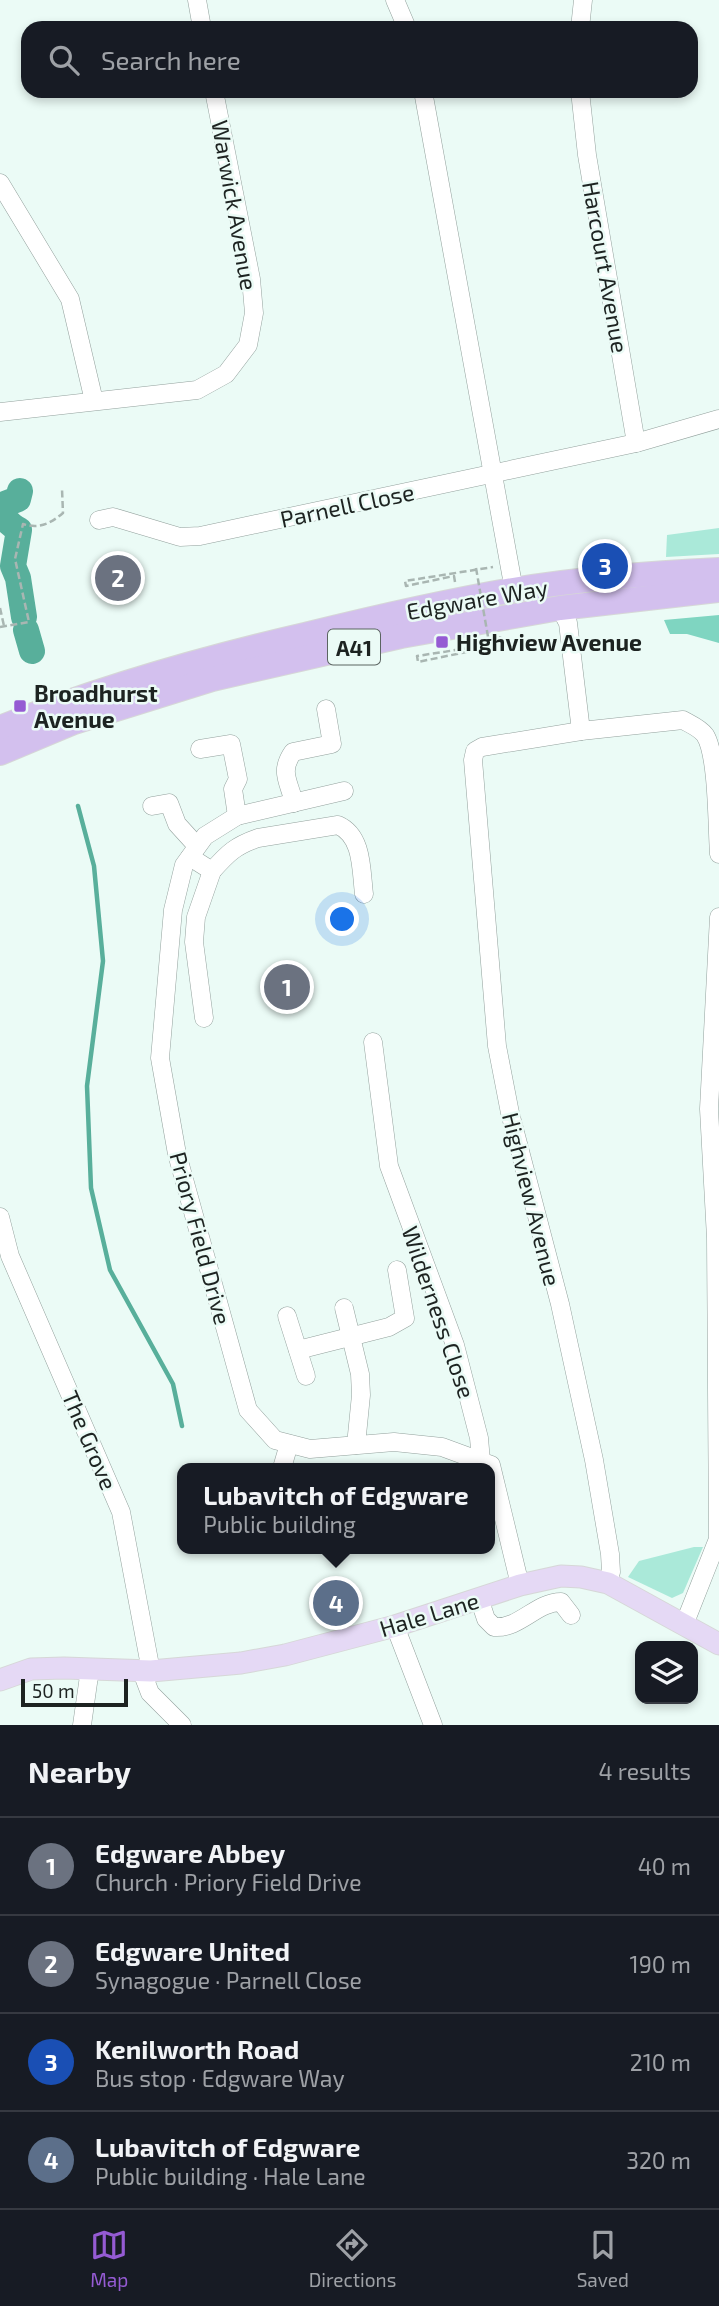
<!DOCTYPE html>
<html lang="en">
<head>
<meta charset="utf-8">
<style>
	:root { --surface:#171b24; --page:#20242c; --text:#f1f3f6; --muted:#9ea1a6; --line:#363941; --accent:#955bd3 }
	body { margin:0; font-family:"Exo 2",sans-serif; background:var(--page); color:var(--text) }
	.controls { position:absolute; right:21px; bottom:21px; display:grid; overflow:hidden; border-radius:14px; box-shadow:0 4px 10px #0003 }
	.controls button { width:63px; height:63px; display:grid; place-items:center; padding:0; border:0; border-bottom:2px solid var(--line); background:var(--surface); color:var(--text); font:35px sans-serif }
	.scale { position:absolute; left:21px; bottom:18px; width:107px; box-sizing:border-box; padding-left:7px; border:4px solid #1d2321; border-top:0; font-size:19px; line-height:24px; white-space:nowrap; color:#1d2321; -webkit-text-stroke:5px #ebfbf6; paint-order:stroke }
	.you { position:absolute; left:343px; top:920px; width:24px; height:24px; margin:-18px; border:5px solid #fff; border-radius:50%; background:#1a73e8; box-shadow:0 0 0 10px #1a73e833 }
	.badge { display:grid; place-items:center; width:46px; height:46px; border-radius:50%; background:var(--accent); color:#fff; font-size:23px; font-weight:700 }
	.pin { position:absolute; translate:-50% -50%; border:4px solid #fff; box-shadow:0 2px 7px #0006 }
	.popup { position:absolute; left:177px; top:1463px; width:318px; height:91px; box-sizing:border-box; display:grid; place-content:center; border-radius:14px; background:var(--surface); filter:drop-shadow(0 2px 5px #0005); font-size:23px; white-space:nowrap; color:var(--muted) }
	.popup b { font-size:26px; color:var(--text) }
	.popup::after { content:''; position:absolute; left:50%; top:100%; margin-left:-14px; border:14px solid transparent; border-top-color:var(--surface) }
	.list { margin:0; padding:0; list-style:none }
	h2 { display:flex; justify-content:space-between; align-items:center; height:91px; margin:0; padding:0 28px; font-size:30px }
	h2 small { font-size:23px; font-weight:400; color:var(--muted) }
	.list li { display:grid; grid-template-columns:46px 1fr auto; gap:21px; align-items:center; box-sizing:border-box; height:98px; padding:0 28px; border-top:2px solid var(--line) }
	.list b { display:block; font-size:26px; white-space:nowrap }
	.list p { margin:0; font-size:23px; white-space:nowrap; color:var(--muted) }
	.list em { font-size:23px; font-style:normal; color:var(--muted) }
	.icon { flex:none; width:38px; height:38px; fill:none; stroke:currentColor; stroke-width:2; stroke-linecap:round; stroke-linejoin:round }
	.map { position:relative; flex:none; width:719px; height:1725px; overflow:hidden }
	.search { position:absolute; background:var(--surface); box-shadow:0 4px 10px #0003; left:21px; right:21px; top:21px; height:77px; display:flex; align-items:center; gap:18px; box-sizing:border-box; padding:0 24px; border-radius:21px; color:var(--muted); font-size:26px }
	.sheet { height:483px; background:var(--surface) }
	nav { display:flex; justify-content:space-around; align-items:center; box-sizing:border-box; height:98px; border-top:2px solid var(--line); background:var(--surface); font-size:19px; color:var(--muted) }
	nav a { display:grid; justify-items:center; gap:4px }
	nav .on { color:var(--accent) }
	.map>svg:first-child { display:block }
</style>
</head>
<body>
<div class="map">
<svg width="719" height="1725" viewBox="0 0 719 1725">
	<rect width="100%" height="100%" fill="#ebfbf6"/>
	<g fill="#aae9d9">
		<path d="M719,528v26l-53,3 1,-22z"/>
		<path d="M694,1547h9l-20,46 -11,5 -44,-21 11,-16z"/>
	</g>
	<path fill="#7fd5c1" d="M719,615v28l-32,-9h-17l-6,-14z"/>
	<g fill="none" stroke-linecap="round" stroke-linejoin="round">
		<path stroke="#58af9b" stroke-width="4.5" d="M78,806l16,60 9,95 -16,125 4,102 19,82 63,114 9,42"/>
		<g stroke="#58af9b" stroke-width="26">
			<path d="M20,491l-2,8 -13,5c-5,13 4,20 14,26l-6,36 5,12 6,39"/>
			<path d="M26,630l6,21"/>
		</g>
		<defs>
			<g id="minor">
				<path d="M197,0l5,28"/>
				<path d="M395,0l12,28"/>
				<path d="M580,28l3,-28"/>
				<path d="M423,91l91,499"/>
				<path d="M580,91l7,64 49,288"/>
				<path d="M0,183l70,116 24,102"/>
				<path d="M0,412l197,-22 29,-16 22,-29 6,-32 -3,-34 -37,-188"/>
				<path d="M99,520l14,-3 67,20 20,-1 436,-93 83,-24"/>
				<path d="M560,608l8,15 13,108"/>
				<path d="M200,749l31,-5 7,35 -5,10 4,27"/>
				<path d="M344,791l-107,25 -32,20 -21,29 -11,45 -13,148 17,96 71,256 27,30 35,9 84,-7 48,5 49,18 29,120"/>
				<path d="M294,803c-5,-22 -15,-31 -1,-51l39,-8 -6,-35"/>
				<path d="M152,806l17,-3 8,21 20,22"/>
				<path d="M190,857l22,14c16,-18 23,-25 46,-33l80,-13c25,11 23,45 26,69"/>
				<path d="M204,1018l-10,-76 2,-25 16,-46"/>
				<path d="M373,1042l16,124 66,179 24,93 2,23"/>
				<path d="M0,1217l10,39 111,256 30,159"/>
				<path d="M344,1308l16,66 1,21 -5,50"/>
				<path d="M287,1316l19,60"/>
				<path d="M298,1350l91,-23 16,-9 -8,-48"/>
				<path d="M282,1468l7,-24"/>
				<path d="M608,1583l3,-11 -1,-18 -16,-94 -34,-156 -50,-191 -13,-67 -24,-286 2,-9 7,-4 99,-16 102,-11c7,4 17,8 22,15 13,20 12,93 14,119"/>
				<path d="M479,1598l7,21 8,8c26,2 42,-25 67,-25l10,13"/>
				<path d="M684,1625l34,-86 -2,-301 -7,-129 10,-192"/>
				<path d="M395,1626l38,99"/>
				<path d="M142,1672l8,21 32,32"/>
				<path d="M82,1725l8,-56"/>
			</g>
			<path id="major" d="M0,1680l31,-11 33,-1 87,3 90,-8 44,-8 110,-29 125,-41 41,-9 20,1 27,6 111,61"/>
			<g id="highway">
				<path d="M0,728c99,-40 201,-69 305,-93 69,-17 138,-33 208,-45 67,-11 138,-17 206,-20"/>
				<path d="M0,753l74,-31 138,-43 189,-43 159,-28 159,-18"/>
			</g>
		</defs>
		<use href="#minor" stroke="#93a19d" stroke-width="19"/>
		<use href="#major" stroke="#d6d7d7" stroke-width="23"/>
		<use href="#highway" stroke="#d6d7d7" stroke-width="26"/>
		<g stroke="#a9b6b2" stroke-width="2.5" stroke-dasharray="7 3.5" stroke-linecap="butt">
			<path d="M455,582l-1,-6 -48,10 -1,-5 88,-14"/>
			<path d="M0,608l4,18"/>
			<path d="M0,627l29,-5 -14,-63 8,-35c16,5 27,0 40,-11l-1,-24"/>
			<path d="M477,641l-2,6 -58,9 1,6 82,-17v-9"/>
		</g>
		<use href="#minor" stroke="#fff" stroke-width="18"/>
		<use href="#major" stroke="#e5d9f5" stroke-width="21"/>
		<use href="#highway" stroke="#d3c0ee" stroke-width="24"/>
		<path stroke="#a9b6b2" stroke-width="2.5" stroke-dasharray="7 3.5" stroke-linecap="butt" d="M476,568l14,80"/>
	</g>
	<g fill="#955bd3" stroke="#ebfbf6" stroke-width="2.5">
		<rect x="435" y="635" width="14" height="14" rx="3.5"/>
		<rect x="13" y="699" width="14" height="14" rx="3.5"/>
	</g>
	<g text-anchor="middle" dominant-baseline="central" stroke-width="5" stroke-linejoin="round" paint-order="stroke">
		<rect fill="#ebfbf6" stroke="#5b6461" stroke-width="2" x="328" y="629.5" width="52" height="35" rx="5"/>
		<g font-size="21" font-weight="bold" fill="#1d2321">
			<text x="354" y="647">A41</text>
		</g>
		<g font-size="23" fill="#1d2321" stroke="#ebfbf6">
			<text transform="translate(235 205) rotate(80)">Warwick Avenue</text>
			<text transform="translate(606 267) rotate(80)">Harcourt Avenue</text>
			<text transform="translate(347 505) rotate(-12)">Parnell Close</text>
			<text transform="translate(477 599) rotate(-10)">Edgware Way</text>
			<text transform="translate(532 1199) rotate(76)">Highview Avenue</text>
			<text transform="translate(201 1238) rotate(75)">Priory Field Drive</text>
			<text transform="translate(439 1312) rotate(71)">Wilderness Close</text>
			<text transform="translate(90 1440) rotate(67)">The Grove</text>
			<text transform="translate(429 1614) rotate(-17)">Hale Lane</text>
		</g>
		<g font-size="23" font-weight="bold" fill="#1d2321" stroke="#ebfbf6" text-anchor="start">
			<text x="456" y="642">Highview Avenue</text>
			<text x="34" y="693">Broadhurst<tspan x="34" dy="26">Avenue</tspan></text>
		</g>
	</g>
</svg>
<div class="controls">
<button><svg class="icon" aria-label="layers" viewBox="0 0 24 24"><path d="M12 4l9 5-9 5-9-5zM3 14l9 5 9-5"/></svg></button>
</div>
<div class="scale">50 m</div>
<div class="you"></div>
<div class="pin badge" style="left:287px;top:987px;background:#6b7280">1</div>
<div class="pin badge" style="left:118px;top:578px;background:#6b7280">2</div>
<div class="pin badge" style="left:605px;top:566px;background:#1a4fb4">3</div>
<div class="pin badge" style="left:336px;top:1603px;background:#5c6f8a">4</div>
<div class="popup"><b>Lubavitch of Edgware</b>Public building</div>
<div class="search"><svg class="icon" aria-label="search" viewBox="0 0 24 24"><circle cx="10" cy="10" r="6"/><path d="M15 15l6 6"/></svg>Search here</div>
</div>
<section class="sheet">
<h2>Nearby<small>4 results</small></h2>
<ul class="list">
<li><span class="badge" style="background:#6b7280">1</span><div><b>Edgware Abbey</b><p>Church · Priory Field Drive</p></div><em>40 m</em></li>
<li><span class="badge" style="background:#6b7280">2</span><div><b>Edgware United</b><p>Synagogue · Parnell Close</p></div><em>190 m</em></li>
<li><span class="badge" style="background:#1a4fb4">3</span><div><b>Kenilworth Road</b><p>Bus stop · Edgware Way</p></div><em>210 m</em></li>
<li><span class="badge" style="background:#5c6f8a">4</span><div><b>Lubavitch of Edgware</b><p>Public building · Hale Lane</p></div><em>320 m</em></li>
</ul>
</section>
<nav>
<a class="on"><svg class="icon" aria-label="map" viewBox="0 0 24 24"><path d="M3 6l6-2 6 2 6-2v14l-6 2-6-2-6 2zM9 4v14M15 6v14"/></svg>Map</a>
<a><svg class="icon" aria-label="directions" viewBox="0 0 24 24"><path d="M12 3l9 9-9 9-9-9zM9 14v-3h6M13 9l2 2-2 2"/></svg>Directions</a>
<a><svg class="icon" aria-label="saved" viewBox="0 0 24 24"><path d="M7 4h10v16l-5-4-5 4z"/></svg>Saved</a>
</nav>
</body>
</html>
